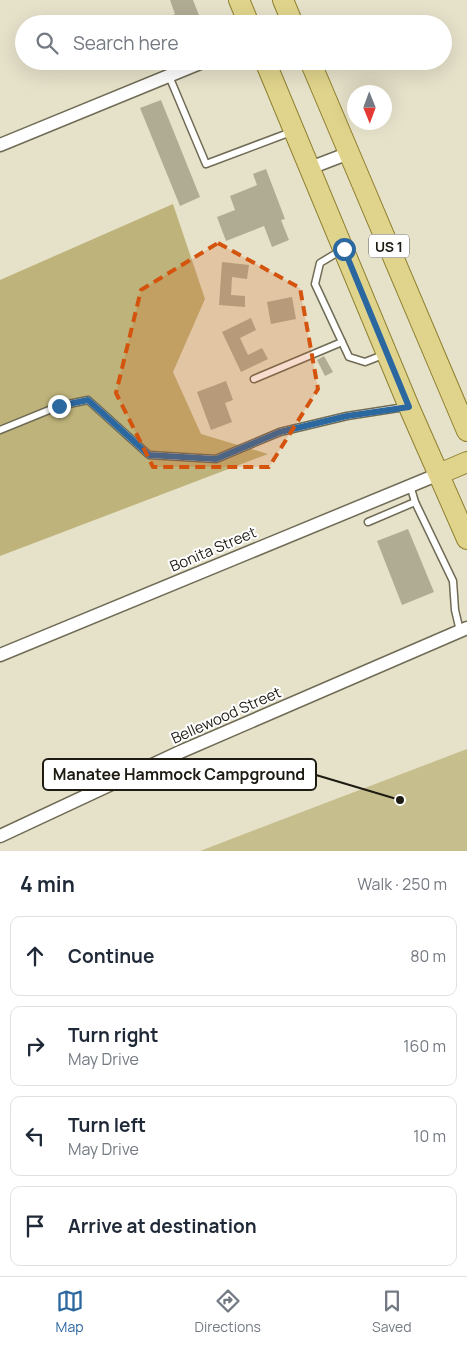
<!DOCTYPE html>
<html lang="en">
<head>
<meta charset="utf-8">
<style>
	:root { --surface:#fff; --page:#f2f2f3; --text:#1f2937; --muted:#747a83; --line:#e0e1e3; --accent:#2c68a0 }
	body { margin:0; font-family:Manrope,sans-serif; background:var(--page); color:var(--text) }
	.compass { position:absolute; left:347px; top:85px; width:45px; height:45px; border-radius:50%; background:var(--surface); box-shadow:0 5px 20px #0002; rotate:179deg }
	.stop { position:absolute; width:15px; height:15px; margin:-11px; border:4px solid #2c68a0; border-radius:50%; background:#fff }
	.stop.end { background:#2c68a0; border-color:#fff; box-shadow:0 1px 5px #0008 }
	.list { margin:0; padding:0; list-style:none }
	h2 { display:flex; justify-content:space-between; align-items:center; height:65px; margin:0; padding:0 20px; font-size:21px }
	h2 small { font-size:16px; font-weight:400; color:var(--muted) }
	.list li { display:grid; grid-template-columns:32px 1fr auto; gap:15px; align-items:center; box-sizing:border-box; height:80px; margin:0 10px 10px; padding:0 10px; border:1px solid var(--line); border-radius:10px }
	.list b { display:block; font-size:19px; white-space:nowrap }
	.list p { margin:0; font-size:16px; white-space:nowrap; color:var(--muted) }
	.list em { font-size:16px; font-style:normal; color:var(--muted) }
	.icon { flex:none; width:28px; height:28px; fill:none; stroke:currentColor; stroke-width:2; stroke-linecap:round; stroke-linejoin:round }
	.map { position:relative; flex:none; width:467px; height:851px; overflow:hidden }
	.search { position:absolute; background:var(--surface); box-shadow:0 5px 20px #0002; left:15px; right:15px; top:15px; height:55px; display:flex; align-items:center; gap:12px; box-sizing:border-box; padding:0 18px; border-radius:28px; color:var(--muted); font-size:19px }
	.sheet { height:425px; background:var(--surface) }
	nav { display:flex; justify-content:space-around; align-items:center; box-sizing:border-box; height:70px; border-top:1px solid var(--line); background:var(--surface); font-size:14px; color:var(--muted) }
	nav a { display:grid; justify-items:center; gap:2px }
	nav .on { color:var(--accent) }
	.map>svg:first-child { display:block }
</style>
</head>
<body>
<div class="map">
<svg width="467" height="851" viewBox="0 0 467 851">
	<rect width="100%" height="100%" fill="#e6e1c9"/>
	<path fill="#c7be8d" d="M467,749v102h-267z"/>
	<path fill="#beb37a" d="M173,204l32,95 -32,73 28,62 67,20 -268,102v-276z"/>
	<g fill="#b0ac94">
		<path d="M170,0h23l9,23 -35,1 -2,-6 10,-4z"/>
		<path d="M161,100l39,97 -20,9 -40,-98z"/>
		<path d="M266,169l19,50 -4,1 8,20 -17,7 -8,-21 -38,15 -9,-24 18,-7 -5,-14 27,-11 -4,-11z"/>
		<path d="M222,262l27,3 -2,14 -15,-2 -1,18 14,1v11l-26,-2z"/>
		<path d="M292,297l4,22 -25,5 -4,-22z"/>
		<path d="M251,318l5,12 -16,8 8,17 14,-7 6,11 -27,13 -19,-40z"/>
		<path d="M324,356l9,16 -8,4 -8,-16z"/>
		<path d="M226,381l7,19 -8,3 7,19 -21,8 -14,-38z"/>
		<path d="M408,529l26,63 -32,13 -25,-64z"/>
	</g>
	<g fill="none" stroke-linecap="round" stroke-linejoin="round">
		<defs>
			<g id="lane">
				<path d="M169,76l37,88 85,-32"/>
				<path d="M340,251l-20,12 -5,21 34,73 16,5 18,-7"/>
				<path d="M254,379l88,-37"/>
				<path d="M0,430l59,-24 29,-6 61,55 67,4 64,-27 67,-16 58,-9"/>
				<path d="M410,485l5,17 38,79 2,29 5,21"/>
				<path d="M368,522l47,-20"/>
			</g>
			<g id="street">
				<path d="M0,145l205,-84"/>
				<path d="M310,168l39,-15"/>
				<path d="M0,655l439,-181"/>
				<path d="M0,836l180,-84 287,-124"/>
			</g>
			<g id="primary">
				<path d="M239,0l10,24"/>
				<path d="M283,0l10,24"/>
				<path d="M265,61l144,346 58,132"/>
				<path d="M310,61l157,370"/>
				<path d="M439,474l28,-12"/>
			</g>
		</defs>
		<use href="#lane" stroke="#6f6b55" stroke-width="9"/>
		<use href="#street" stroke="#6f6b55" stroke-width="15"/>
		<use href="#primary" stroke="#8f8030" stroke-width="22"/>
		<use href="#lane" stroke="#fff" stroke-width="6"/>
		<use href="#street" stroke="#fff" stroke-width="12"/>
		<use href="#primary" stroke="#e0d48c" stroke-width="20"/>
	</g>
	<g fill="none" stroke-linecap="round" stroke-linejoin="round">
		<path stroke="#2c68a0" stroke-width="6" d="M59,406l29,-6 61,55 67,4 64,-27 67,-16 62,-9 -65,-158"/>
	</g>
	<path fill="#d4530d" fill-opacity="0.2" stroke="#d4530d" stroke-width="4" stroke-dasharray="10 6" stroke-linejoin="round" d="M218,243l82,45 18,101 -49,78h-116l-37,-74 25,-103z"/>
	<g text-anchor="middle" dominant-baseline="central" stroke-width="4" stroke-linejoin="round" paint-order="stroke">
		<rect fill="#fff" stroke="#615f59" stroke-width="1" x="369" y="234.5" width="40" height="23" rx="4"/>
		<g font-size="14" font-weight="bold" fill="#1d1b12">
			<text x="389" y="246">US 1</text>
		</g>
		<g font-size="15" fill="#1d1b12" stroke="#fff">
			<text transform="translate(213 549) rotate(-23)">Bonita Street</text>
			<text transform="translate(226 715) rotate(-24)">Bellewood Street</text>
		</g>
	</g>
	<path fill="none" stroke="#1d1b12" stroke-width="2" d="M400 800L316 775"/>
	<circle fill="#1d1b12" stroke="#fff" stroke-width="2" cx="400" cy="800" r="5"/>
	<rect fill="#fff" stroke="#1d1b12" stroke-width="2" x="43" y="759" width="273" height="31" rx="5"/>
	<g font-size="16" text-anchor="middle" font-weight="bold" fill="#1d1b12">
		<text x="179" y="780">Manatee Hammock Campground</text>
	</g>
</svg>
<svg class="compass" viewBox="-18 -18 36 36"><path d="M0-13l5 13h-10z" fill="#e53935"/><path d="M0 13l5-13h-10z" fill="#747a83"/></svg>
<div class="stop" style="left:344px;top:249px"></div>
<div class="stop end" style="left:59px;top:406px"></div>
<div class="search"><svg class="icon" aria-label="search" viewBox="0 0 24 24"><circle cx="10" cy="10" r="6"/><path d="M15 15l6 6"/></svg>Search here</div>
</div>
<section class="sheet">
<h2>4 min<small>Walk · 250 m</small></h2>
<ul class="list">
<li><svg class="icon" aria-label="ahead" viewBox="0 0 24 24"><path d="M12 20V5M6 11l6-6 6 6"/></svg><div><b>Continue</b></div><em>80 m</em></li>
<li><svg class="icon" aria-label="right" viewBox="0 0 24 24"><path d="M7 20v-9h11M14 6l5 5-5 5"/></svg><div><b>Turn right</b><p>May Drive</p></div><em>160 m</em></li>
<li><svg class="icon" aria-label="left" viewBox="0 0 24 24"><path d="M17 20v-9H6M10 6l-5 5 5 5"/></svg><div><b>Turn left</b><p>May Drive</p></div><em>10 m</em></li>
<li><svg class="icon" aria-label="arrive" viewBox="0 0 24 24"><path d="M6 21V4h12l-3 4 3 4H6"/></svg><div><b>Arrive at destination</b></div></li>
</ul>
</section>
<nav>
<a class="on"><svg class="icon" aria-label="map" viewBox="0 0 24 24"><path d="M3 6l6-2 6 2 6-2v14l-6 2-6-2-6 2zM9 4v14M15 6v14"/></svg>Map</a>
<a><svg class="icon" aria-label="directions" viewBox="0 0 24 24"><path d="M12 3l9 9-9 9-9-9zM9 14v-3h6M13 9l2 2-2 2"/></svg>Directions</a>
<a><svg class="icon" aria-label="saved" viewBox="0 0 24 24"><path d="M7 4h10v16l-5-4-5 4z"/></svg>Saved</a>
</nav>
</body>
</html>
